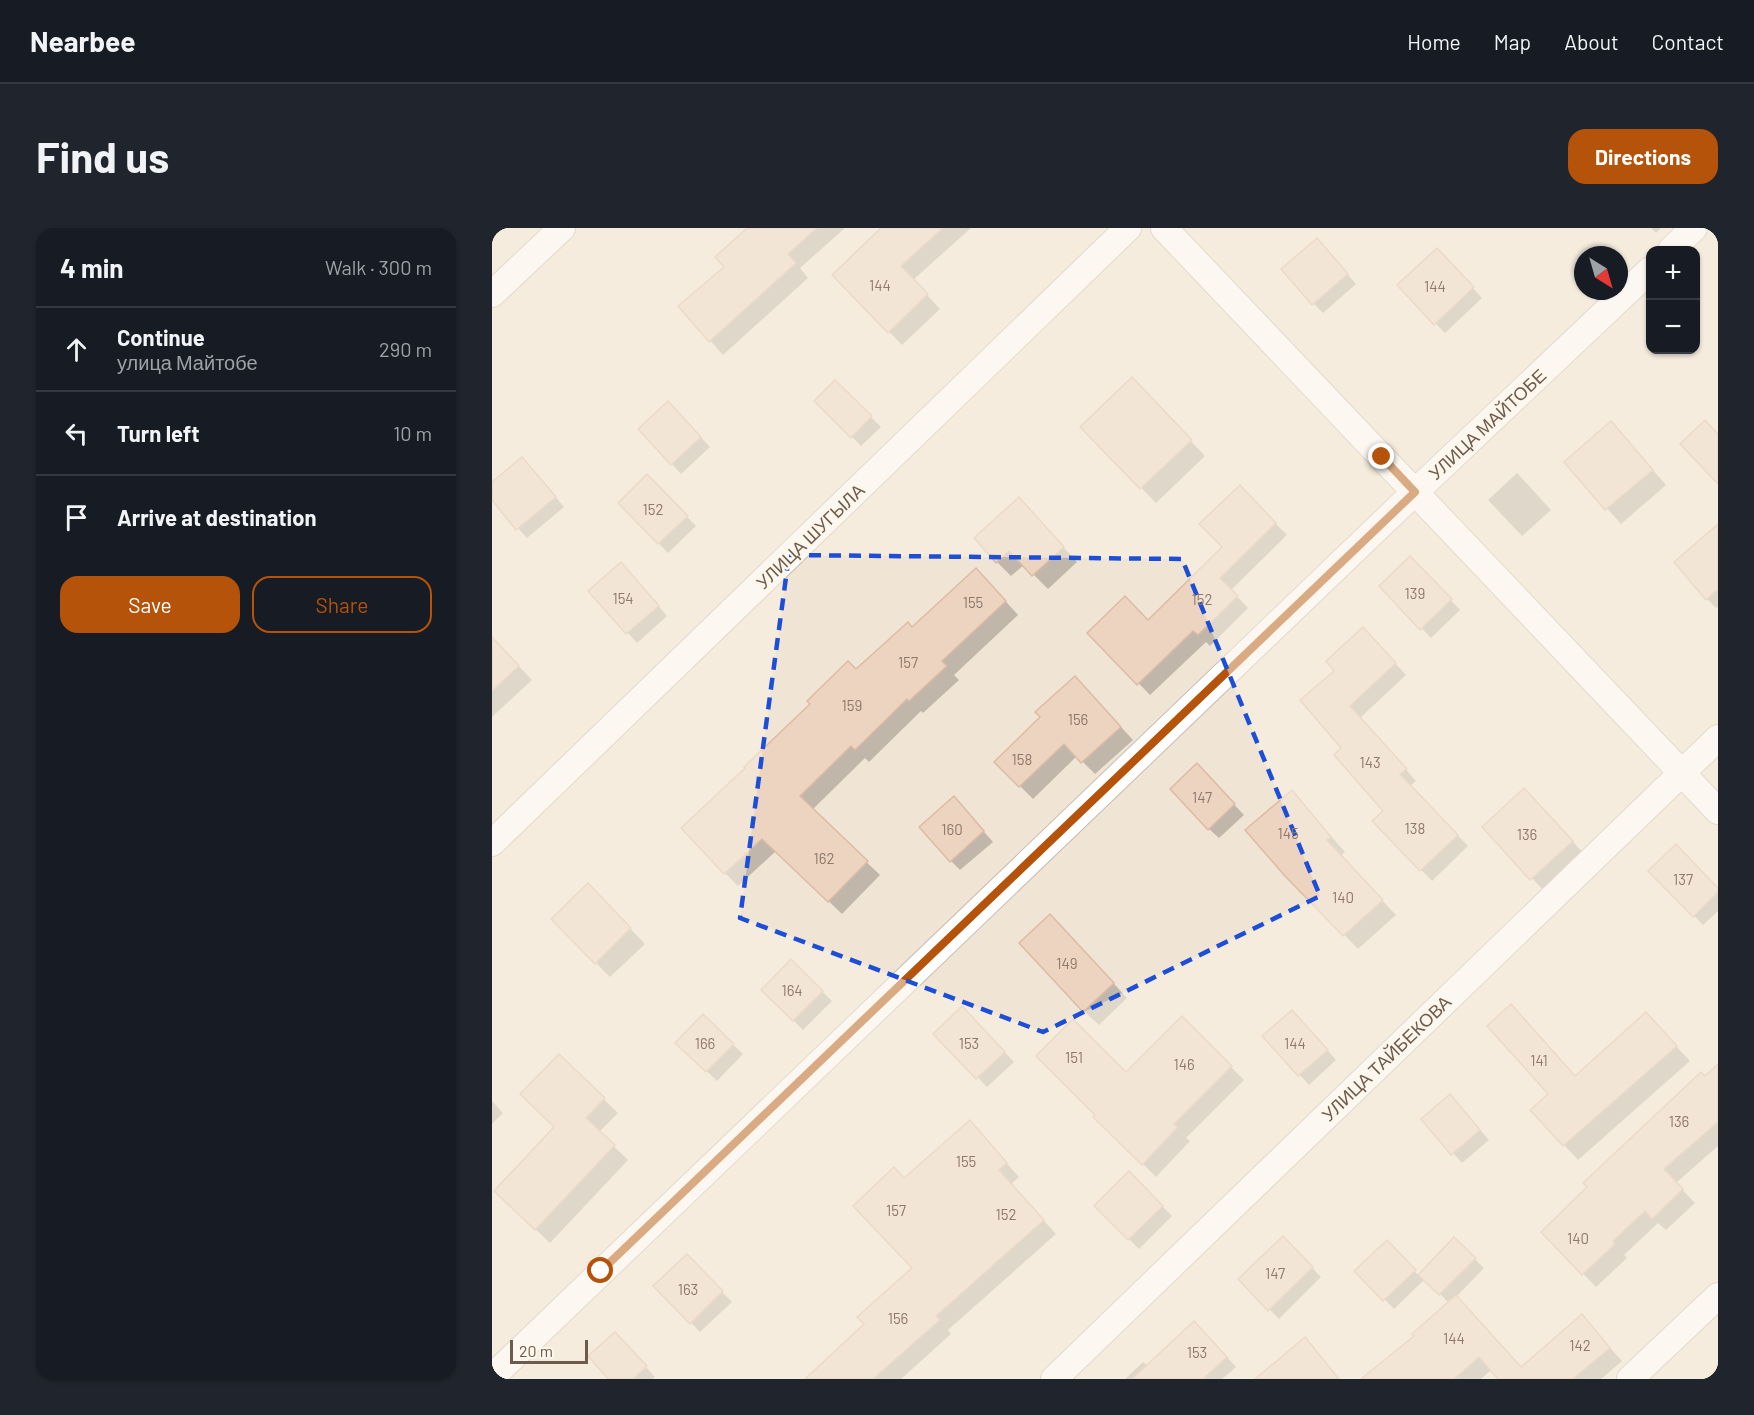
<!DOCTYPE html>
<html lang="en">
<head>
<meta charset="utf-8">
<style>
	:root { --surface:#171b24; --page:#20242c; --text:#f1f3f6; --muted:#9ea1a6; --line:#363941; --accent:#b45309 }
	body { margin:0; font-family:Barlow,sans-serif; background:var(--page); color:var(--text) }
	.controls { position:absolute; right:18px; top:18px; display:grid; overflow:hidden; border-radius:12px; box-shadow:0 2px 4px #0004 }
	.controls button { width:54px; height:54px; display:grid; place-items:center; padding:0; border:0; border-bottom:2px solid var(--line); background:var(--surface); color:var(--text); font:30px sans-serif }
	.compass { position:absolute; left:1082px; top:18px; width:54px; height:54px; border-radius:50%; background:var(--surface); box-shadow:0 2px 4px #0004; rotate:143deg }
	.scale { position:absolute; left:18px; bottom:15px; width:78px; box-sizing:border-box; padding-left:6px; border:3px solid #6f5b4e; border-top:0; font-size:16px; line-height:21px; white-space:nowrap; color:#6f5b4e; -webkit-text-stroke:4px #fdf7eb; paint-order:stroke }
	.stop { position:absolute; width:18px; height:18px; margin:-14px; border:4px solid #b45309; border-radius:50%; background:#fff }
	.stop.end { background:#b45309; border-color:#fff; box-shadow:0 2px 6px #0008 }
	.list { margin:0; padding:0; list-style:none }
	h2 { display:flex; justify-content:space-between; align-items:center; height:78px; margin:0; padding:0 24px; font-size:26px }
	h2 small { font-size:20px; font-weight:400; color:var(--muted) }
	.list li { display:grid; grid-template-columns:39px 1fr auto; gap:18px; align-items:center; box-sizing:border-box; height:84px; padding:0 24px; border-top:2px solid var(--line) }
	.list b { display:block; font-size:22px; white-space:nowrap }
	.list p { margin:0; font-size:20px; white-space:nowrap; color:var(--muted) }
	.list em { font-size:20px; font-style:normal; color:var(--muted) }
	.actions { display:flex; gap:12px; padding:18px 24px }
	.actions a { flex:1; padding:14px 0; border:2px solid var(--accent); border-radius:18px; text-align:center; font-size:21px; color:var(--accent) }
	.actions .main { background:var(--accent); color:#fff }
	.icon { flex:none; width:33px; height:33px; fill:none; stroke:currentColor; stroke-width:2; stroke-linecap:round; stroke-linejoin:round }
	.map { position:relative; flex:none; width:1226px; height:1151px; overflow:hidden; border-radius:18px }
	header { display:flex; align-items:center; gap:36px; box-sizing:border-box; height:84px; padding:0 30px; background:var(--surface); border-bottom:2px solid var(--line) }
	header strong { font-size:28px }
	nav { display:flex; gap:33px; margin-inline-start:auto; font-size:21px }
	.intro { display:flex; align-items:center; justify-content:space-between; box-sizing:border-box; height:144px; padding:0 36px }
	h1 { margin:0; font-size:42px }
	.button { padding:15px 27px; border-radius:18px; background:var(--accent); color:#fff; font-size:21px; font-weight:700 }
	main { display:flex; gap:36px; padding:0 36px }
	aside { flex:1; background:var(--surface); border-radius:18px; box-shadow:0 2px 4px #0004 }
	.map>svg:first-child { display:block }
</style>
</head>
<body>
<header>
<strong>Nearbee</strong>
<nav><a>Home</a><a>Map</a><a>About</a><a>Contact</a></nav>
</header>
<div class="intro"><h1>Find us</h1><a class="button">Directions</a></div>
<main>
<aside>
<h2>4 min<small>Walk · 300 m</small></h2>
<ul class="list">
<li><svg class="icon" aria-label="ahead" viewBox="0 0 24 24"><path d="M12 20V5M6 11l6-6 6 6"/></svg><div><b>Continue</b><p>улица Майтобе</p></div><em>290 m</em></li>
<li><svg class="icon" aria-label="left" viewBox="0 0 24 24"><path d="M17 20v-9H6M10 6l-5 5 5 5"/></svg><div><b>Turn left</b></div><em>10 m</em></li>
<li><svg class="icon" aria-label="arrive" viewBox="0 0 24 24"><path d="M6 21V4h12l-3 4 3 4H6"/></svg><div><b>Arrive at destination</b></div></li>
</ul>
<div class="actions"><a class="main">Save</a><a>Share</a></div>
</aside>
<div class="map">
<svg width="1226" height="1151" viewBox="0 0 1226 1151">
	<rect width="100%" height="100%" fill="#f9f3e6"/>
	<path fill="#f0e5d5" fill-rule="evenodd" d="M0,0h1226v1151h-1226zM1158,22h46v100h-46zM1091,27h36v36h-36z"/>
	<g fill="#0003">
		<path d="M257,0h96l-45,40 8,10 -85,77 -43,-49 46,-39z"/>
		<path d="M387,0h92l-58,52 27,29 -38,36 -68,-70 47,-45z"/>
		<path d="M1159,0h10l-5,5z"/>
		<path d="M834,22l30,34 -33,29 -9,-9z"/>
		<path d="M954,31l36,39 -37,35 -10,-10z"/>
		<path d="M343,154l46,45 -20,19 -45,-45z"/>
		<path d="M654,166l59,62 -49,47 -74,-76z"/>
		<path d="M186,185l32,34 -29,27 -9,-10z"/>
		<path d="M1133,210l41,47 -45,39 -55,-62z"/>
		<path d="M40,241l32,38 -37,31 -35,-40v-14z"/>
		<path d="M1025,245l34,37 -29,26 -34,-36z"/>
		<path d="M155,248l49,50 -28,27 -48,-50z"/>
		<path d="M748,259l47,48 -56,55 17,18 -38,38 -4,-4 -56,53 -60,-62 58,-11 76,-75z"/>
		<path d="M541,286l44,48 -29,27 -24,-24 -13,11 -14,-14z"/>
		<path d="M1226,298v81l-2,1 -9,-9z"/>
		<path d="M918,330l50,52 -29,28 -50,-52z"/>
		<path d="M138,345l37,43 -30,27 -47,-52z"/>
		<path d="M497,355l29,32 -64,60 5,5 -36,33 -2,-2 -52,51 -4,-4 -53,52 68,65 -38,39 -66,-63 -38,35 -13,-13 131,-202 56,-42z"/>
		<path d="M0,410l40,42 -40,37z"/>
		<path d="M882,412l32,35 -46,43 56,63 -6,5 58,60 -36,35 -58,-59 12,-11 -43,-62 -6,-78z"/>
		<path d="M596,463l45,49 -38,34 -18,-18 -44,43 -37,-37z"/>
		<path d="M714,547l38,40 -25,23 -10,-9z"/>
		<path d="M800,564l53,60 -5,4 56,59 -38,34 -72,-74z"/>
		<path d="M1046,576l48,52 -40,37 -62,-66z"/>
		<path d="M471,580l30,34 -33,28 -9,-9z"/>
		<path d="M1158,643l68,19v21l-15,14z"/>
		<path d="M111,672l42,44 -35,33 -14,-14z"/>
		<path d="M573,702l62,68 -28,27 -15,-14z"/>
		<path d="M299,733l41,40 -29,29 -40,-40z"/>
		<path d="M470,780l52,54 -27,25 -51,-53z"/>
		<path d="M211,788l40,38 -26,27 -39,-38z"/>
		<path d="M690,790l62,62 -58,58 4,3 -34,36 -60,-60 30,-42z"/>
		<path d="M810,793l34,39 -27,25 -45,-49z"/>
		<path d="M1168,801l30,32 -112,99 -46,-50 44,-32z"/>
		<path d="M67,828l59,57 -19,19 29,28 -78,83 -41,-39 47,-77z"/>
		<path d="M1226,838v80l-42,37 19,20 -29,27 -8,-7 -34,32 3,3 -31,29 -53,-55z"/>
		<path d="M0,873l11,12 -11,11z"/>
		<path d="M967,878l30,34 -27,23 -39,-44z"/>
		<path d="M478,894l49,55 -8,7 45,50 -108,96 3,4 -50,45h-94l59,-55 48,-56 -10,-89z"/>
		<path d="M637,945l43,43 -33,33 -43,-43z"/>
		<path d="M791,1010l38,39 -42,42 -39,-40z"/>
		<path d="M962,1011l30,29 -28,29 65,71 61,-51 40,44 -21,18h-101l-8,-10 -11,10h-117l52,-43 33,-33 -24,-24 -31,30 -37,-38 30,-29 32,34z"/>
		<path d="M195,1028l45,46 -32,30 -45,-46z"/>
		<path d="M712,1104l32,35 -14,12h-97l18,-17 5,4z"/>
		<path d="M132,1115l31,34 -3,2h-42z"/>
	</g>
	<g fill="#ecd4c1" stroke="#dcbba3" stroke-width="1.5">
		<path d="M255,0h70l-29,26 8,9 -87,79 -31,-36 46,-39 -9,-10z"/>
		<path d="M389,0h62l-42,38 27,28 -40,39 -56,-58z"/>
		<path d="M825,10l31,36 -36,31 -31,-36z"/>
		<path d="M945,20l37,39 -40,38 -37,-40z"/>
		<path d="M640,149l60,63 -52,49 -60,-62z"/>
		<path d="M343,152l37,36 -21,22 -37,-37z"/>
		<path d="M176,173l33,36 -30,28 -33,-36z"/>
		<path d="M1213,192l13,14v50l-38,-40z"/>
		<path d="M1119,193l42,49 -48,40 -41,-48z"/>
		<path d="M30,229l34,40 -40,33 -24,-30v-18z"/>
		<path d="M155,246l41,42 -30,28 -40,-41z"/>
		<path d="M748,257l36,38 -56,55 18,18 -40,39 -5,-4 -56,54 -50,-52 38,-37 23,24 74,-73 -23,-23z"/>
		<path d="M527,269l45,50 -32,29 -23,-25 -13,12 -22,-25z"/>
		<path d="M1226,296v65l-12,11 -32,-38z"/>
		<path d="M918,328l42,43 -32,31 -41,-44z"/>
		<path d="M129,334l38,44 -33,28 -38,-43z"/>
		<path d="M484,340l30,33 -64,60 5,5 -38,35 -2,-2 -52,51 -4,-4 -51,50 68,65 -40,41 -66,-63 -38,35 -43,-46 64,-60 -1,-1 66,-63 -3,-3 41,-40 8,8 52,-47 4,5z"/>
		<path d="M871,399l33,36 -46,43 57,63 -7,5 58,61 -38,36 -48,-50 11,-10 -49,-56 7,-7 -41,-48 34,-29 -8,-10z"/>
		<path d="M0,409l27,29 -27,25z"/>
		<path d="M583,448l46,51 -40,36 -17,-19 -45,43 -25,-25 46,-45 -5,-5z"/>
		<path d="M705,535l38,41 -27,26 -38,-41z"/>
		<path d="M1032,560l49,53 -43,39 -48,-53z"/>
		<path d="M800,562l39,47 -4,3 56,60 -40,36 -58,-60 -40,-46z"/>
		<path d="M462,568l30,35 -34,31 -31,-35z"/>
		<path d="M1184,616l42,44v4l-25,25 -45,-46z"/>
		<path d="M96,655l43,45 -36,36 -44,-45z"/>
		<path d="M558,686l64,69 -31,29 -64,-69z"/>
		<path d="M299,731l32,32 -30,30 -32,-31z"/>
		<path d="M1019,776l64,72 71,-64 31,34 -114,100 -33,-36 18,-16 -61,-68z"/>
		<path d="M470,778l43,46 -29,27 -43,-45z"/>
		<path d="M800,782l36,40 -30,26 -36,-40z"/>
		<path d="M211,786l31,30 -28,28 -31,-29z"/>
		<path d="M690,788l50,50 -58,58 4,3 -36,38 -49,-48 2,-2 -59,-59 37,-37 53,53z"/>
		<path d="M67,826l46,44 -19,20 29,27 -80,85 -41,-39 60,-64 -34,-33z"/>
		<path d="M1226,836v58l-54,47 19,20 -31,30 -7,-8 -32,30 2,3 -33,31 -41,-43 46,-45 -4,-4 118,-111 4,4z"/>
		<path d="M958,866l30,36 -29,25 -30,-36z"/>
		<path d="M478,892l37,43 -8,7 45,50 -108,96 4,4 -67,59h-68l59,-55 -7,-7 55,-49 -59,-62 41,-39 10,11z"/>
		<path d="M637,943l34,35 -35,34 -34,-34z"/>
		<path d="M791,1008l30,31 -45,44 -30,-32z"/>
		<path d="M962,1009l22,21 -37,37 -21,-20z"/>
		<path d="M895,1012l29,30 -33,31 -29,-30z"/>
		<path d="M195,1026l36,37 -33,33 -37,-38z"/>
		<path d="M964,1067l65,72 61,-53 28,34 -37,31h-75l-19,-22 -25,22h-93l53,-43 -2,-2z"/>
		<path d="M702,1093l33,36 -24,22h-71z"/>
		<path d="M123,1104l32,34 -14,13h-25l-20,-23z"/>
		<path d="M813,1109l34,42h-84z"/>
	</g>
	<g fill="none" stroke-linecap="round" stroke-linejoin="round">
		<defs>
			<g id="minor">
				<path d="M672,0l554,583"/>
				<path d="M1179,22l23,-22"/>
				<path d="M0,66l70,-66"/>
				<path d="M0,615l636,-615"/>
				<path d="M0,1149l923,-885 235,-222"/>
				<path d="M562,1151l664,-641"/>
				<path d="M1138,1151l88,-83"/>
			</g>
		</defs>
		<use href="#minor" stroke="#c9bbad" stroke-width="28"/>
		<use href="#minor" stroke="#fff" stroke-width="26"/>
	</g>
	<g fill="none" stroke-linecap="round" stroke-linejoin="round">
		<path stroke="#b45309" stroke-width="8" d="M109,1043l814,-779 -33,-35"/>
	</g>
	<path d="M0 0H1226V1151H0ZM297,327l393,4 138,337 -277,136 -303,-114z" fill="#f9f3e6" fill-opacity=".55" fill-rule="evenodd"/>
	<path fill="none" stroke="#1d4ed8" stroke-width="4.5" stroke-dasharray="12 8" stroke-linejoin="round" d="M297,327l393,4 138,337 -277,136 -303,-114z"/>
	<g text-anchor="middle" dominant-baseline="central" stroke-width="4.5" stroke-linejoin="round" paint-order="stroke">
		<g font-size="15" fill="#8e796b">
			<text x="388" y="57">144</text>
			<text x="943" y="58">144</text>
			<text x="161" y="281">152</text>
			<text x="923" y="365">139</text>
			<text x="131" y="370">154</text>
			<text x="710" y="371">152</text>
			<text x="481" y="374">155</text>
			<text x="416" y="434">157</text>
			<text x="360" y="477">159</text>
			<text x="586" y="491">156</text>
			<text x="530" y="531">158</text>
			<text x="878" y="534">143</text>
			<text x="710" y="569">147</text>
			<text x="923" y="600">138</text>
			<text x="460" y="601">160</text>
			<text x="796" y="605">145</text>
			<text x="1035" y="606">136</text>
			<text x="332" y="630">162</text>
			<text x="1191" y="651">137</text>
			<text x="851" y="669">140</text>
			<text x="575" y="735">149</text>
			<text x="300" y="762">164</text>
			<text x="213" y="815">166</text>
			<text x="477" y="815">153</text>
			<text x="803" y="815">144</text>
			<text x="582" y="829">151</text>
			<text x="1047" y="832">141</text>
			<text x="692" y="836">146</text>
			<text x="1187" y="893">136</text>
			<text x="474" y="933">155</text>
			<text x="404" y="982">157</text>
			<text x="514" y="986">152</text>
			<text x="1086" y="1010">140</text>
			<text x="783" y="1045">147</text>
			<text x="196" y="1061">163</text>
			<text x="406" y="1090">156</text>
			<text x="962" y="1110">144</text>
			<text x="1088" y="1117">142</text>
			<text x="705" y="1124">153</text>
		</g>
		<g font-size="18" fill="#6f5b4e" stroke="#fdf7eb">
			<text transform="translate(995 196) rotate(-43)">УЛИЦА МАЙТОБЕ</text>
			<text transform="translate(318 308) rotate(-44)">УЛИЦА ШУГЫЛА</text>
			<text transform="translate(894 830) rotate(-44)">УЛИЦА ТАЙБЕКОВА</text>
		</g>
	</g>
</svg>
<div class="controls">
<button>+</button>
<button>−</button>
</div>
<svg class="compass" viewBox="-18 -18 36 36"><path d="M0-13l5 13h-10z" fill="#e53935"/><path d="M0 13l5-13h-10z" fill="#9ea1a6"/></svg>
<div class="scale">20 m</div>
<div class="stop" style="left:109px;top:1043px"></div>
<div class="stop end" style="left:890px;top:229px"></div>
</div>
</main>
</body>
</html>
